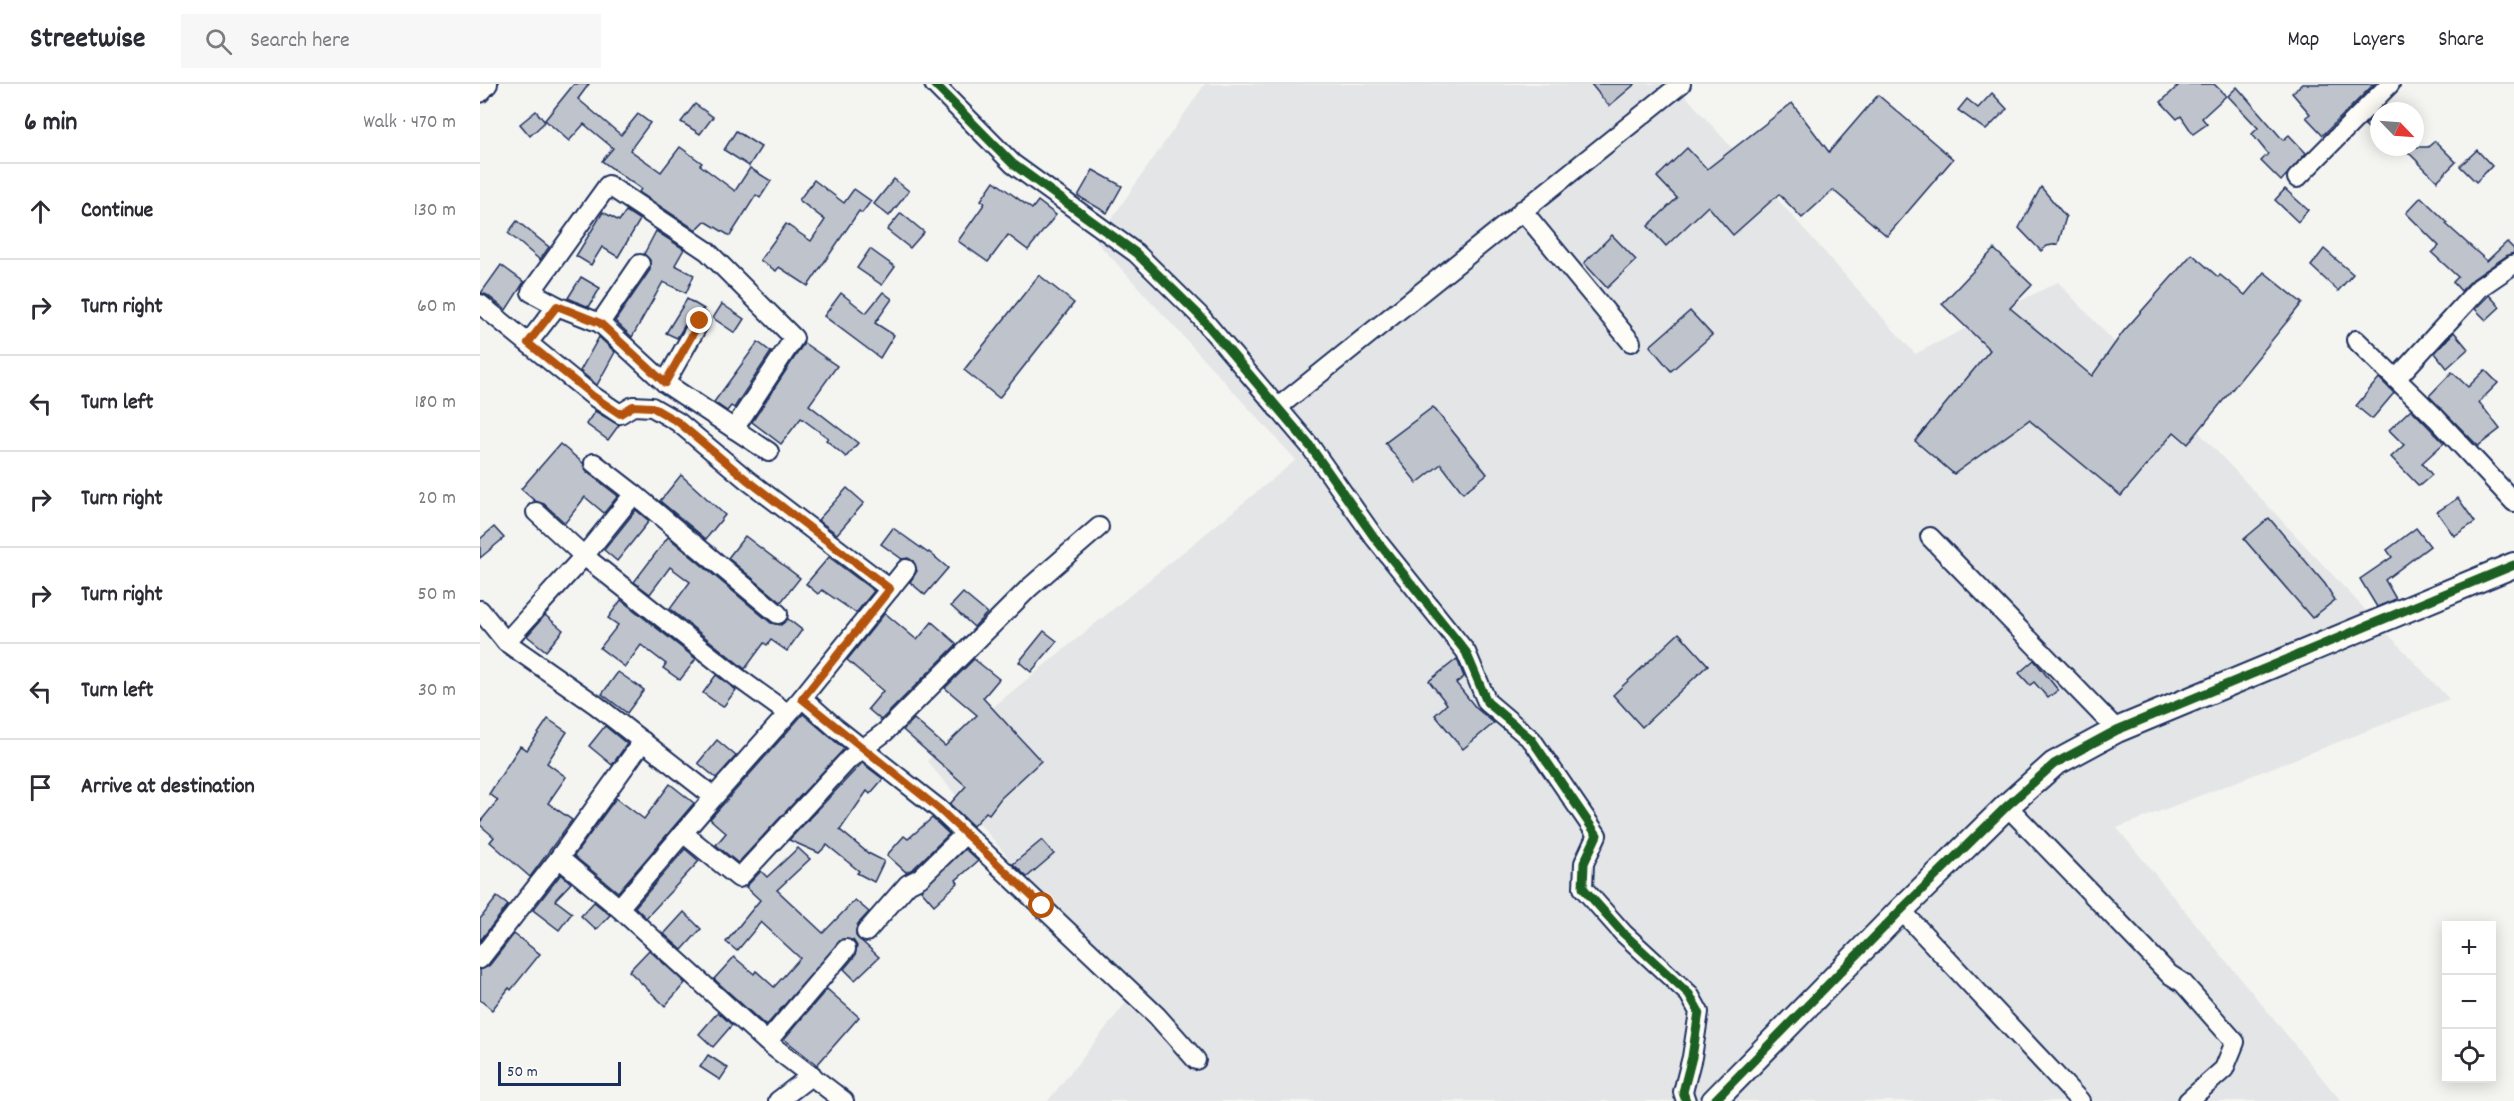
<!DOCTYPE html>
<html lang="en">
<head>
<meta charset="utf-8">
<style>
	:root { --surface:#fff; --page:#f7f7f7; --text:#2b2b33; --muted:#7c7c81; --line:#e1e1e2 }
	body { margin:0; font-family:Dekko,sans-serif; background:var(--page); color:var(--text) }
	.controls { position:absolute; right:18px; bottom:18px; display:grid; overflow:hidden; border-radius:0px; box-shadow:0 3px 15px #0003 }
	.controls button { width:54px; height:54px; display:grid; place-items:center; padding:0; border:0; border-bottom:2px solid var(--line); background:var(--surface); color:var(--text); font:30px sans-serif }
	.compass { position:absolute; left:1890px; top:18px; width:54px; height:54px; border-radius:50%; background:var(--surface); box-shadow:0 3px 15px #0003; rotate:115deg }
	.scale { position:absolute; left:18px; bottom:15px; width:123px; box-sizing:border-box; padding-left:6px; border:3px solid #1b2f5e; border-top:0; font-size:16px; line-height:21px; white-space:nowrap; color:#1b2f5e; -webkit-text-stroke:4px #fdfcf7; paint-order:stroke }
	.stop { position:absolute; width:18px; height:18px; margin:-14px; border:4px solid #b45309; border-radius:50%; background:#fff }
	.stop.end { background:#b45309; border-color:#fff; box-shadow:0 2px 6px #0008 }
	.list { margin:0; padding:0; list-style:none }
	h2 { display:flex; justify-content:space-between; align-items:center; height:78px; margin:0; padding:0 24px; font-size:26px }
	h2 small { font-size:20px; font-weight:400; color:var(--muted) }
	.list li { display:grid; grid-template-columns:39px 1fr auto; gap:18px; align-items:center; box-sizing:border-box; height:96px; padding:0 24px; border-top:2px solid var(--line) }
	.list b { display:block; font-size:22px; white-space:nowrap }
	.list em { font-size:20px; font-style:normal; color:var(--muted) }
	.icon { flex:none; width:33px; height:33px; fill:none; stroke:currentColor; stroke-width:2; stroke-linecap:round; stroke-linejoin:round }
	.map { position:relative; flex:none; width:2034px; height:1017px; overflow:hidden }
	header { display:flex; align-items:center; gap:36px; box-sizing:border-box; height:84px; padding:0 30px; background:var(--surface); border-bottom:2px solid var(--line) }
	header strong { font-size:28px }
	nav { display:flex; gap:33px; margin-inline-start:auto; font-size:21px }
	.search { width:420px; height:54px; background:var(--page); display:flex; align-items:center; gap:15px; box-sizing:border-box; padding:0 21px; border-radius:0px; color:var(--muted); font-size:22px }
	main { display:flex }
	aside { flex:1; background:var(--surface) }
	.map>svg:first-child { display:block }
</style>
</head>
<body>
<header>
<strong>Streetwise</strong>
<div class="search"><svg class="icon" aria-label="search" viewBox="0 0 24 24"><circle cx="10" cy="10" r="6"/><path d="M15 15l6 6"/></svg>Search here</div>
<nav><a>Map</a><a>Layers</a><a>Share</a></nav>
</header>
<main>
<aside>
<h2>6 min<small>Walk · 470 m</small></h2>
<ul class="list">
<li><svg class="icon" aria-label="ahead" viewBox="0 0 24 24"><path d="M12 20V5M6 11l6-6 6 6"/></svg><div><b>Continue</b></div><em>130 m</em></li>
<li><svg class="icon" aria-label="right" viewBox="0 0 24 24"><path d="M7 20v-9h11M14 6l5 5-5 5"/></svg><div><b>Turn right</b></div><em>60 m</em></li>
<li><svg class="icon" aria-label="left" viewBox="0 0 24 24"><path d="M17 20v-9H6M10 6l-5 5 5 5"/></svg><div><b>Turn left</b></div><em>180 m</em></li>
<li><svg class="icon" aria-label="right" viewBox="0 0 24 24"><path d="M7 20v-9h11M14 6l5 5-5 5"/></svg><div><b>Turn right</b></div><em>20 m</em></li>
<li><svg class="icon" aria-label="right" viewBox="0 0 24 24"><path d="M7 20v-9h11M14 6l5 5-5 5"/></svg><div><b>Turn right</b></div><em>50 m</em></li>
<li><svg class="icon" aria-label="left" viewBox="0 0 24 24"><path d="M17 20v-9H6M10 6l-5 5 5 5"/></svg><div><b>Turn left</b></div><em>30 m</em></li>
<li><svg class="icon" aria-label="arrive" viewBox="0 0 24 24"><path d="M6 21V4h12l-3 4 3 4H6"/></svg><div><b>Arrive at destination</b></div></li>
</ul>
</aside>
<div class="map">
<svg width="2034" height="1017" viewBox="0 0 2034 1017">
	<rect width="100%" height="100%" fill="#f4f4f1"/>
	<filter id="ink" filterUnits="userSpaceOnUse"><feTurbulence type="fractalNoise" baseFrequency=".0167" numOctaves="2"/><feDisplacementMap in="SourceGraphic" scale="12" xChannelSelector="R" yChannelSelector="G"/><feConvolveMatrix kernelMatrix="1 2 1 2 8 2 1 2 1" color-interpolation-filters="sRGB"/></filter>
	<g filter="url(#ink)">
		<path fill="#e4e5e6" d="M725,0h470l240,270 143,-72 391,417 -332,129 224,273h-1293l80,-101 -201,-239 369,-301 -200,-219z"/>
		<g fill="#bfc3cc" stroke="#1b2f5e" stroke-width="1.5">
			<path d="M94,0h15l-11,15 43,36 17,-21 12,9 -20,27 31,22 19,-25 22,16 -2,2 35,26 15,-23 21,13 -11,17 -4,-3 -26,41 -25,-15 -9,9 -57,-38 2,-3 -39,-28 11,-13 -29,-24 -15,17 -24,-21z"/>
			<path d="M1111,0h44l-26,22z"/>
			<path d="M1700,0h34l12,12 -24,22 5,6 -14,10 -12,-18 -4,3 -16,-17z"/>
			<path d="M1822,0h72l-51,51 -17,-18 4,-3 -18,-21z"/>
			<path d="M1757,3l46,53 6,-5 17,18 -25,28 -20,-20 7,-7 -16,-20 6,-6 -30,-32z"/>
			<path d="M1512,9l15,16 -21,21 -28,-20 9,-11 11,9z"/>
			<path d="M1398,11l75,64 -66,77 -54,-46 -31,28 -23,-24 -46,41 -25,-29 -42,40 -18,-20 29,-28 -20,-21 30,-29 20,21 85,-66 37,49z"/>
			<path d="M215,20l18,13 -13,17 -19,-12z"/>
			<path d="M56,27l9,11 -15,14 -10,-12z"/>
			<path d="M1899,28v27l-14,-14z"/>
			<path d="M256,47l25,16 -12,19 -25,-16z"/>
			<path d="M1955,57l21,21 -19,19 -34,-34h25z"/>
			<path d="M1997,66l15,16 -16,16 -16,-16z"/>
			<path d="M613,86l29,16 -15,27 -29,-17z"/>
			<path d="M414,95l15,12 -20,25 -15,-12z"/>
			<path d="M334,96l30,23 10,-14 17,12 -9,12 -3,-2 -51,75 -29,-19 -3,4 -16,-11 26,-36 25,17 14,-21 -26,-20z"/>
			<path d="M514,97l38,28 6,-8 18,14 -28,35 -20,-15 -20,27 -30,-21 27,-38 -4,-3z"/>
			<path d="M1561,103l25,30 -8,27 -11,2 -6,5 -22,-23z"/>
			<path d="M1805,105l23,21 -10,12 -23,-22z"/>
			<path d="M1941,113l27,26 -2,1 41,37 20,-19 7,7v4l-6,2 -35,24 -12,12 -8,-9 5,-5 -26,-24 7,-7 -33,-33z"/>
			<path d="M146,127l14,9 -22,37 -16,-10 -11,18 -15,-9 27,-44 16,9z"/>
			<path d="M421,129l23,19 -14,16 -23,-18z"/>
			<path d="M37,137l32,26 -9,13 -32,-27z"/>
			<path d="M176,147l28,18 -9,16 19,10 -8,18 -23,-11 -31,55 -17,-16 35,-51v-10l-6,-6z"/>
			<path d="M1132,151l24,25 -29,28 -23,-25z"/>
			<path d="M390,165l25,18 -13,18 -25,-17z"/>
			<path d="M1514,165l38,36 -22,23 82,68 31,-44 69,-78 26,23 2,-2 25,20 19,-23 38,31 -114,141 -14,-12 -53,64 -92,-76 -75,54 -39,-33 75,-91 -48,-46z"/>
			<path d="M1844,165l29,25 -15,17 -27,-25z"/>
			<path d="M21,181l23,17 -18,28 -19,-15 -6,-2z"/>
			<path d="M559,191l35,28 -75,95 -35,-28z"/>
			<path d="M101,193l19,11 -11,19 -21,-9z"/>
			<path d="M403,208l9,7 -17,24 19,12 -14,23 -56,-42 17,-23 25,20z"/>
			<path d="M2009,211l11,12 -14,13 -11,-11z"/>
			<path d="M207,215l17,10 -13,6 -14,23 -11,-5z"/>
			<path d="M242,220l22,15 -9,14 -22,-15z"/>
			<path d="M1210,227l22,24 -41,36 -21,-25z"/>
			<path d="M1974,248l14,17 -21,19 -12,-15z"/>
			<path d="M119,253l16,15 -18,33 -17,-14z"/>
			<path d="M278,258l13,10 -37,56 -3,-2 -4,5 -13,-9z"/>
			<path d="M324,259l33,23 -28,39 49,38 -12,14 -20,-17 2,-2 -27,-20 -20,26 -29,-22z"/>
			<path d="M2005,286l13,13 -19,19 21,27 -22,17 -49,-50 23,-24 16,15z"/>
			<path d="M1899,294l15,15 -22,26 -16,-13z"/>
			<path d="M953,323l54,67 -24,19 -22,-29 -24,19 -32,-40z"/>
			<path d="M1931,325l33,34 -22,20 10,12 -13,11 -28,-29 13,-12 -15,-15z"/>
			<path d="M115,327l24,14 -11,15 -22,-16z"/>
			<path d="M80,360l23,19 4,9 31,24 -14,17 -19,-16 -20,26 -21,-19 -9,-3 -14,-12z"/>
			<path d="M201,391l44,40 -19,24 -46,-38z"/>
			<path d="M367,404l17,15 -27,31 -19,-14z"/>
			<path d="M1978,414l17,24 -21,14 -17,-24z"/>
			<path d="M156,426l13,11 -32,40 -13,-11z"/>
			<path d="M1789,434l56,66 10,16 -23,18 -68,-79z"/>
			<path d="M14,443l10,11 -24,20v-19z"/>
			<path d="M413,444l35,25 1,-1 19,16 -23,27 -15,-13 7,-11 -4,-10 -5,-3 -6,1 -21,-15z"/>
			<path d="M1936,444l14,18 -45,34 11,19 -19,8 -17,-28 32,-22 -5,-7z"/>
			<path d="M265,452l55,42 -19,24 -53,-44z"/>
			<path d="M188,453l103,86 10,2 7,-6 14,11 -15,21 -16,-11 -4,5 -3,-2 -19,26 -75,-60 20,-27 -20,-15 -20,27 -16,-12z"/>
			<path d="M349,473l45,34 -18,22 -34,-23 -4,4 -12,-10z"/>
			<path d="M483,509l24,20 -13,14 -23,-21z"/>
			<path d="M141,516l75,59 -16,21 -17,-12 3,-4 -25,-19 -16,22 -25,-19 18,-23 -10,-7z"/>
			<path d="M405,529l32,27 15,-18 25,22 -76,76 -13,-11 15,-18 -36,-31z"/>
			<path d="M65,531l18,15 -17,21 -19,-15z"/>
			<path d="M564,547l13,10 -26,31 -12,-10z"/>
			<path d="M1199,549l29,32 -66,62 -29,-32z"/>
			<path d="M494,575l25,20 -16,19 58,63 -40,37 -12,16 -3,-2 -13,14 -23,-22 16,-18 -63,-56 11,-11 31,27 32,-31 -32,-27z"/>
			<path d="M977,575l7,18 -8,6 20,25 18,15 -31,26 -28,-34 12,-11 -18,-23z"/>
			<path d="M1554,576l24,30 -10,8 -14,-16 -4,3 -11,-12z"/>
			<path d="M138,588l26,18 -17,23 -25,-19z"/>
			<path d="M236,591l20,15 -13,17 -20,-14z"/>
			<path d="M323,630l41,35 -106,114 -22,-18 10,-12 -16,-14z"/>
			<path d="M68,635l19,13 -20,31 19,14 -18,26 24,17 -42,57 -40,-35 4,-5 -14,-12v-3l18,-22 -9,-6 31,-48 7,4z"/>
			<path d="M125,642l22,18 -15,21 -23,-19z"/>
			<path d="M237,656l19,16 -20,22 -18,-15z"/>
			<path d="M382,679l21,16 -13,15 -3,-3 -27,39 28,23 16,8 -10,21 -17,-9 2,-2 -32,-26 -8,8 -30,-13z"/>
			<path d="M190,700l24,19 -76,89 -44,-36 42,-58 28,21z"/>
			<path d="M452,734l17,16 -36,35 -7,3 -19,-17 17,-19 4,3z"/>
			<path d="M562,756l12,14 -27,23 -14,-13z"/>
			<path d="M318,764l12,11 -33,31 46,43 32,-33 14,12 -12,13 -1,11 23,21 -24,23 -11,-11 11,-13 2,-10 -4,-6 -11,-1 -76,87 -52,-47 20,-22 20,17 2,-3 18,16 26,-29 -39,-36 -24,29 -11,-9 34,-42 -14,-13 15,-16 6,6z"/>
			<path d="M205,765l14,12 -53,57 -11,-11z"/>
			<path d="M485,765l13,12 -22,19 2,3 -24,22 -13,-15z"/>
			<path d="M81,790l10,9 -16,17 17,13 -13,17 -26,-20z"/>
			<path d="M17,813l11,8 -28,36v-22z"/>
			<path d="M114,818l16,13 -14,15 -15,-14z"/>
			<path d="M204,828l17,17 -19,21 -18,-16z"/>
			<path d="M34,850l26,20 -29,36 -2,-2 -17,22 -12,-10v-30l9,-4z"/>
			<path d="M169,866l36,33 -20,23 -36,-35z"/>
			<path d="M347,905l32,28 -42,48 -33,-26z"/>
			<path d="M238,928l14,13 -19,22 -14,-13z"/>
			<path d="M228,971l20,13 -8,12 -20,-13z"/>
		</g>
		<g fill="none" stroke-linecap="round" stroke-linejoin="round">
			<defs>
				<g id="street">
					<path d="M454,0l79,80 123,89 63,62 111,131 64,91 92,115 21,50 45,38 65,95 -13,28 -1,25 40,45 66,61 10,18 -7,45 -9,35 3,9"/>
					<path d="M0,9l8,-9"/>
					<path d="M1817,94l93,-94"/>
					<path d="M1042,126l109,132"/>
					<path d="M0,220l113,92 27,18 13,-8 19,1 26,15 68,57 144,110"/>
					<path d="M77,222l-26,-14 77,-107 99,66 87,87 -60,91"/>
					<path d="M120,239l40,-59"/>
					<path d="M1876,256l80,78 78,84"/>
					<path d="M48,259l29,-37 43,17 65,60 104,69"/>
					<path d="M1916,295l83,-91 35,-24"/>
					<path d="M185,299l35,-62"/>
					<path d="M797,324l404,-324"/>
					<path d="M114,379l40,31"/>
					<path d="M56,428l48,44 50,-62 144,120"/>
					<path d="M1450,453l187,193"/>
					<path d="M0,526l26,32 90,63 118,92 88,-99 104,-129"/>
					<path d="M26,558l78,-86 153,121 50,36"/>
					<path d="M322,614l34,30 103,81 218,207 39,44"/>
					<path d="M234,713l-95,111 148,134 77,59"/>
					<path d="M1527,722l162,168 14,9 52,59 -11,27 -36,32"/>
					<path d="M203,749l56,45 110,-119 36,-27 144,-144 70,-61"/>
					<path d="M79,774l60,50"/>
					<path d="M1421,826l179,191"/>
					<path d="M386,848l42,-48 12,-6 45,-44"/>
					<path d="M0,875l79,-101 84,-117"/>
					<path d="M287,958l79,-93"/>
					<path d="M298,1017l34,-26"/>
				</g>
				<path id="secondary" d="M1234,1017l187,-191 106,-104 47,-42 63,-34 397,-165"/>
			</defs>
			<use href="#street" stroke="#1b2f5e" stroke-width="22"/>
			<use href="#secondary" stroke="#1b2f5e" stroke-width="28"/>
			<use href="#street" stroke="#fdfcf7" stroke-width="18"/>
			<use href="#secondary" stroke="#fdfcf7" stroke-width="24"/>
			<defs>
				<g id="cycleway">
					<path d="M454,0l79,80 123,89 63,62 111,131 64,91 92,115 21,50 45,38 65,95 -13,28 -1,25 40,45 66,61 10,18 -7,45 -9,35 3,9"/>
					<path d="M1234,1017l187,-191 106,-104 47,-42 63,-34 397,-165"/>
				</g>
			</defs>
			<use href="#cycleway" stroke="#fdfcf7" stroke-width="13"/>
			<use href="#cycleway" stroke="#1b5e20" stroke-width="9"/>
		</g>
	</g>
	<g fill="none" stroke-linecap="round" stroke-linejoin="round" filter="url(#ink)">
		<path stroke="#b45309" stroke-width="8" d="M220,237l-35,62 -65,-60 -43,-17 -29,37 65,53 27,18 13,-8 19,1 26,15 68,57 144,110 -88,110 137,110 103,97"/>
	</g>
</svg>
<div class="controls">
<button>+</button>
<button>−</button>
<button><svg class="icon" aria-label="locate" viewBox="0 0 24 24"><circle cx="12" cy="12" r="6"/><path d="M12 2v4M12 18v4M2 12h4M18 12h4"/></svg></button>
</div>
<svg class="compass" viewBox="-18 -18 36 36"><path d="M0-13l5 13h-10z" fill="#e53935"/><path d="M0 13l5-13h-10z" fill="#7c7c81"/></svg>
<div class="scale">50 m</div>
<div class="stop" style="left:562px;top:822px"></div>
<div class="stop end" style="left:220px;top:237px"></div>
</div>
</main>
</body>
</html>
